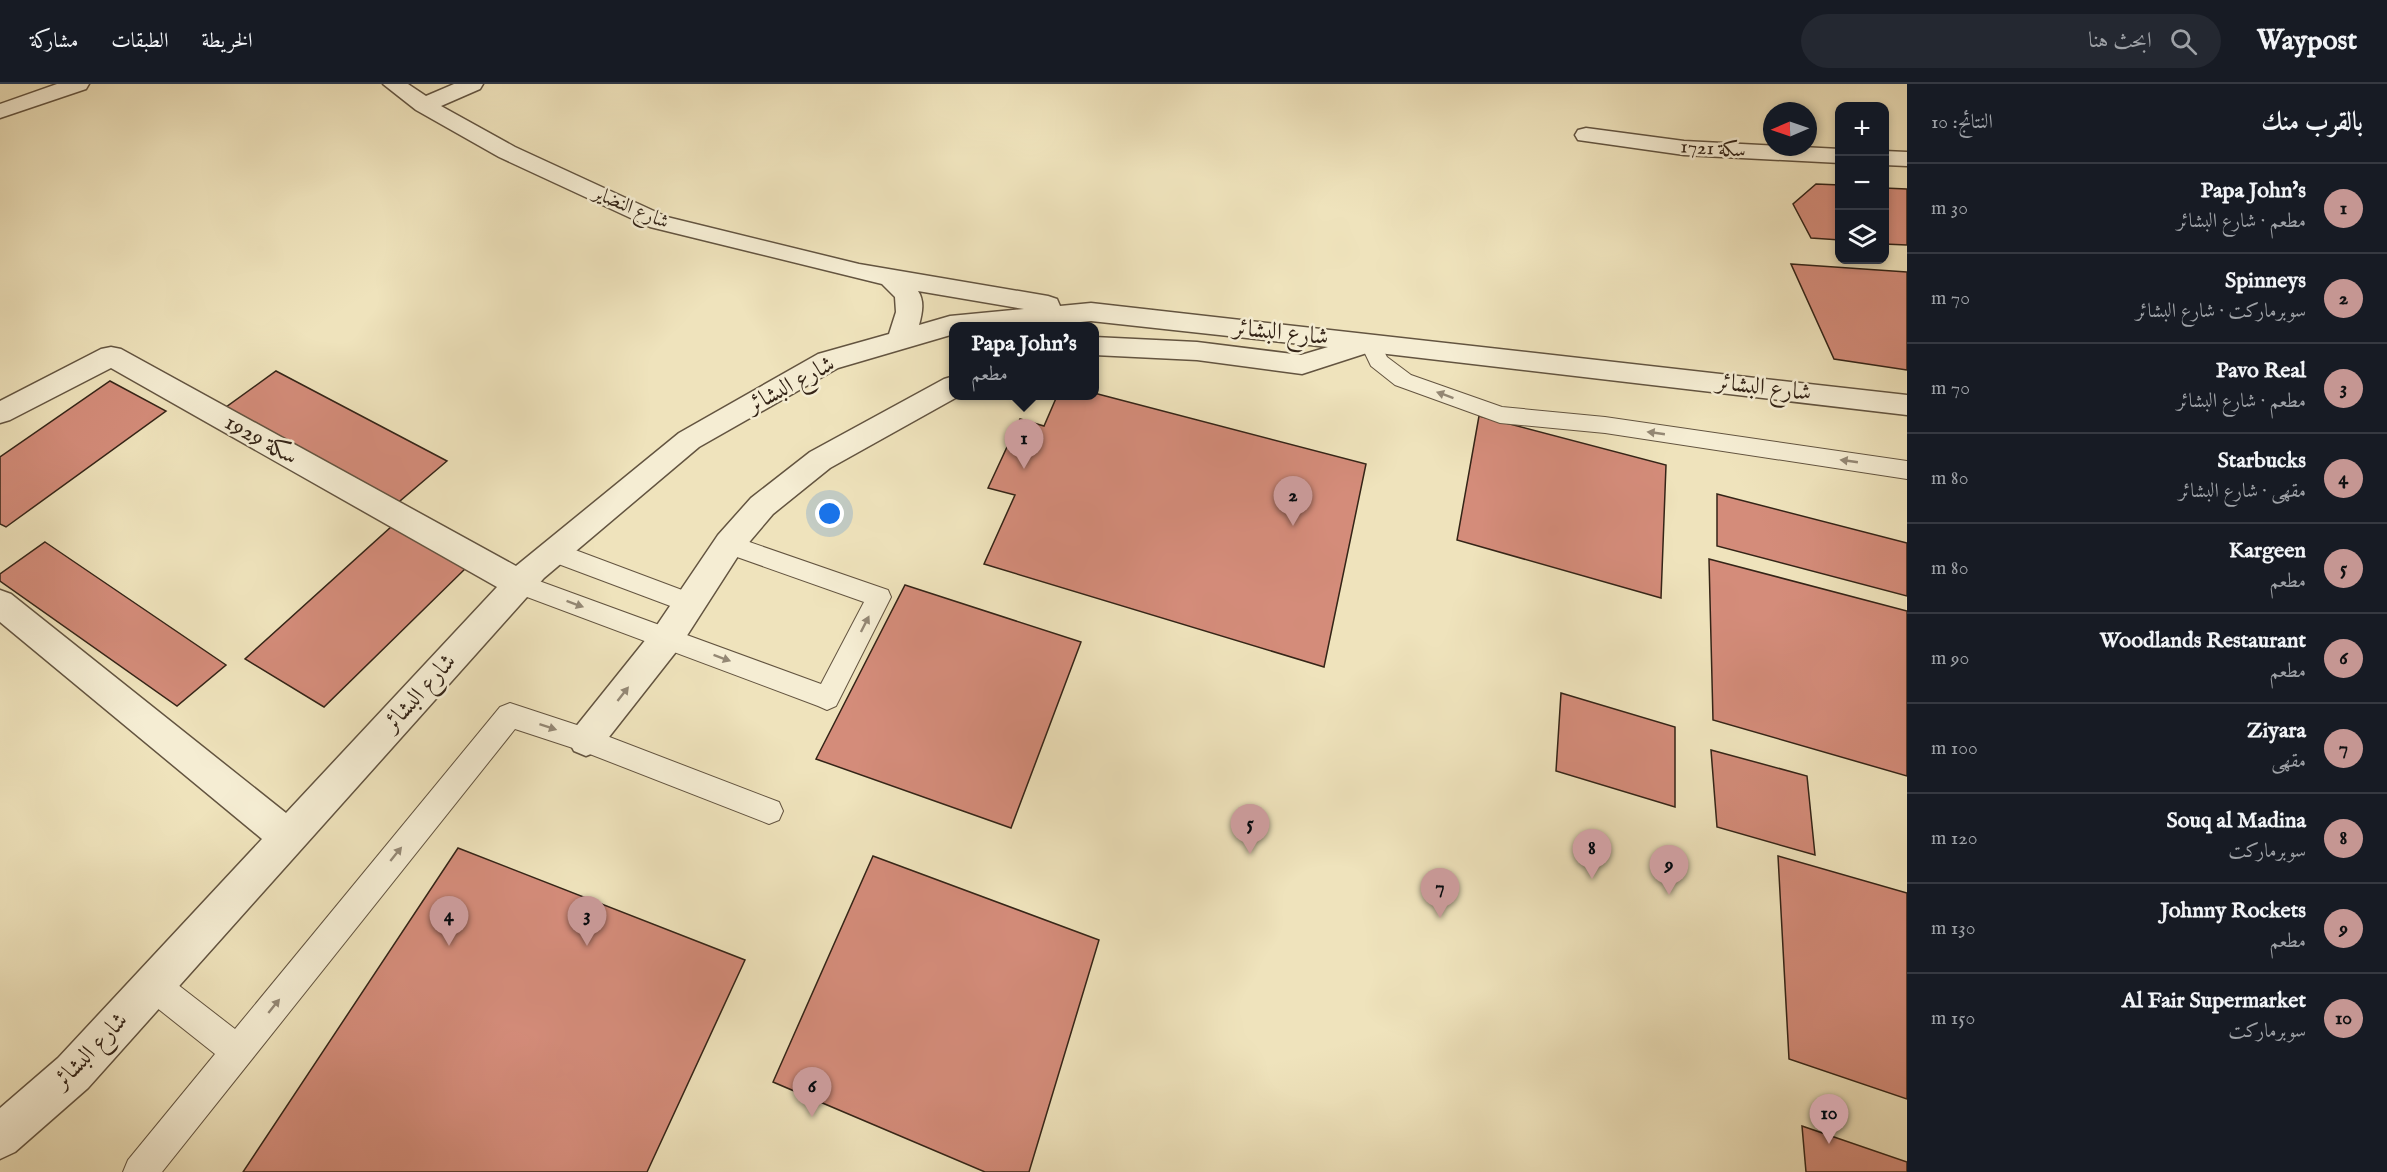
<!DOCTYPE html>
<html lang="ar">
<head>
<meta charset="utf-8">
<style>
	:root { --surface:#171b24; --page:#242831; --text:#f1f3f6; --muted:#9ea1a6; --line:#363941; --accent:#c59692 }
	body { margin:0; font-family:"IM FELL English",Amiri,serif; background:var(--page); color:var(--text); direction:rtl }
	.controls { position:absolute; right:18px; top:18px; display:grid; overflow:hidden; border-radius:12px; box-shadow:0 3px 9px #0003 }
	.controls button { width:54px; height:54px; display:grid; place-items:center; padding:0; border:0; border-bottom:2px solid var(--line); background:var(--surface); color:var(--text); font:30px sans-serif }
	.compass { position:absolute; left:1763px; top:18px; width:54px; height:54px; border-radius:50%; background:var(--surface); box-shadow:0 3px 9px #0003; rotate:268deg }
	.you { position:absolute; left:830px; top:430px; width:21px; height:21px; margin:-15px; border:4px solid #fff; border-radius:50%; background:#1a73e8; box-shadow:0 0 0 9px #1a73e833 }
	.badge { display:grid; place-items:center; width:39px; height:39px; border-radius:50%; background:var(--accent); color:#111; font-size:20px; font-weight:700 }
	.pin { position:absolute; translate:-50% -50px; filter:drop-shadow(0 2px 3px #0008) }
	.pin::after { content:''; position:absolute; top:32px; width:21px; height:18px; background:inherit; clip-path:polygon(0 0,100% 0,50% 100%) }
	.popup { position:absolute; left:949px; top:238px; width:150px; height:78px; box-sizing:border-box; display:grid; place-content:center; border-radius:12px; background:var(--surface); filter:drop-shadow(0 2px 4px #0005); font-size:20px; white-space:nowrap; color:var(--muted) }
	.popup b { font-size:22px; color:var(--text) }
	.popup::after { content:''; position:absolute; left:50%; top:100%; margin-left:-12px; border:12px solid transparent; border-top-color:var(--surface) }
	.list { margin:0; padding:0; list-style:none }
	h2 { display:flex; justify-content:space-between; align-items:center; height:78px; margin:0; padding:0 24px; font-size:26px }
	h2 small { font-size:20px; font-weight:400; color:var(--muted) }
	.list li { display:grid; grid-template-columns:39px 1fr auto; gap:18px; align-items:center; box-sizing:border-box; height:90px; padding:0 24px; border-top:2px solid var(--line) }
	.list b { display:block; font-size:22px; white-space:nowrap }
	.list p { margin:0; font-size:20px; white-space:nowrap; color:var(--muted) }
	.list em { font-size:20px; font-style:normal; color:var(--muted) }
	.icon { flex:none; width:33px; height:33px; fill:none; stroke:currentColor; stroke-width:2; stroke-linecap:round; stroke-linejoin:round }
	.map { position:relative; flex:none; width:1907px; height:1088px; overflow:hidden; direction:ltr }
	header { display:flex; align-items:center; gap:36px; box-sizing:border-box; height:84px; padding:0 30px; background:var(--surface); border-bottom:2px solid var(--line) }
	header strong { font-size:28px }
	nav { display:flex; gap:33px; margin-inline-start:auto; font-size:21px }
	.search { width:420px; height:54px; background:var(--page); display:flex; align-items:center; gap:15px; box-sizing:border-box; padding:0 21px; border-radius:33px; color:var(--muted); font-size:22px }
	main { display:flex }
	aside { flex:1; background:var(--surface) }
	.map>svg:first-child { display:block }
</style>
</head>
<body>
<header>
<strong>Waypost</strong>
<div class="search"><svg class="icon" aria-label="search" viewBox="0 0 24 24"><circle cx="10" cy="10" r="6"/><path d="M15 15l6 6"/></svg>ابحث هنا</div>
<nav><a>الخريطة</a><a>الطبقات</a><a>مشاركة</a></nav>
</header>
<main>
<aside>
<h2>بالقرب منك<small>النتائج: 10</small></h2>
<ul class="list">
<li><span class="badge">1</span><div><b>Papa John's</b><p>مطعم · شارع البشائر</p></div><em>30 m</em></li>
<li><span class="badge">2</span><div><b>Spinneys</b><p>سوبرماركت · شارع البشائر</p></div><em>70 m</em></li>
<li><span class="badge">3</span><div><b>Pavo Real</b><p>مطعم · شارع البشائر</p></div><em>70 m</em></li>
<li><span class="badge">4</span><div><b>Starbucks</b><p>مقهى · شارع البشائر</p></div><em>80 m</em></li>
<li><span class="badge">5</span><div><b>Kargeen</b><p>مطعم</p></div><em>80 m</em></li>
<li><span class="badge">6</span><div><b>Woodlands Restaurant</b><p>مطعم</p></div><em>90 m</em></li>
<li><span class="badge">7</span><div><b>Ziyara</b><p>مقهى</p></div><em>100 m</em></li>
<li><span class="badge">8</span><div><b>Souq al Madina</b><p>سوبرماركت</p></div><em>120 m</em></li>
<li><span class="badge">9</span><div><b>Johnny Rockets</b><p>مطعم</p></div><em>130 m</em></li>
<li><span class="badge">10</span><div><b>Al Fair Supermarket</b><p>سوبرماركت</p></div><em>150 m</em></li>
</ul>
</aside>
<div class="map">
<svg width="1907" height="1088" viewBox="0 0 1907 1088">
	<rect width="100%" height="100%" fill="#efe3bc"/>
	<filter id="stains"><feTurbulence type="fractalNoise" baseFrequency=".00333" numOctaves="4"/><feColorMatrix values="0 0 0 0 .2 0 0 0 0 .09 0 0 0 0 .02 0 0 0 .5 -.17"/></filter>
	<radialGradient id="worn" r=".72"><stop offset=".6" stop-color="#630" stop-opacity="0"/><stop offset="1" stop-color="#630" stop-opacity=".3"/></radialGradient>
	<g fill="#d48c7a" stroke="#342417" stroke-width="1.5">
		<path d="M1816,100l24,1v55l-29,-2 -18,-34z"/>
		<path d="M1884,104l23,1v56l-23,-1z"/>
		<path d="M1791,180l116,8v98l-73,-11z"/>
		<path d="M276,287l171,90 -53,45 -172,-96z"/>
		<path d="M110,297l56,30 -160,116 -6,-3v-67z"/>
		<path d="M1094,309l272,71 -42,203 -340,-103 31,-69 -27,-7 32,-69 24,7 13,-30h37z"/>
		<path d="M1479,332l187,49 -5,133 -204,-58z"/>
		<path d="M1717,410l190,49v53l-190,-50z"/>
		<path d="M391,443l76,40 -143,140 -79,-48z"/>
		<path d="M45,458l181,123 -49,41 -177,-125v-7z"/>
		<path d="M1709,475l198,52v165l-194,-56z"/>
		<path d="M905,501l176,57 -70,186 -195,-69z"/>
		<path d="M1561,609l114,34v80l-119,-36z"/>
		<path d="M1711,666l96,26 8,79 -98,-28z"/>
		<path d="M458,764l287,112 -98,212h-404z"/>
		<path d="M873,772l226,84 -70,232h-44l-212,-90z"/>
		<path d="M1778,772l129,37v206l-118,-40z"/>
		<path d="M1802,1042l105,36v10h-101z"/>
	</g>
	<g fill="none" stroke-linecap="round" stroke-linejoin="round">
		<defs>
			<g id="service">
				<path d="M1370,252l7,2 10,19 24,18 91,32 103,10 302,44v18l-302,-46 -105,-10 -105,-38 -24,-19 -11,-23 3,-5z"/>
				<path d="M729,451l159,55 3,7 -55,109 -9,4 -9,-4 -307,-115 -3,-7 3,-7 9,-3 301,110 43,-82 -144,-51 -3,-7 3,-7z"/>
				<path d="M554,458l144,54 4,7 -4,7 -9,3 -144,-54 -3,-7 3,-7z"/>
				<path d="M510,619l76,25 193,74 4,9 -4,9 -10,4 -187,-73 -67,-22 -353,443h-39l5,-12 87,-106 -73,-58 -5,-11 5,-11 11,-5 11,5 71,55 265,-322z"/>
			</g>
			<g id="minor">
				<path d="M57,0h32l-3,5 -86,29v-14z"/>
				<path d="M383,0h25l18,12 28,-12h29l-3,5 -39,17 74,41 152,70 192,47 189,32 9,3 3,7 31,-3 816,92v20l-537,-63 -68,22 -105,-14 -103,-5v-18l103,5 104,13 27,-8 -237,-26 -62,6h-75v7l-116,34 -139,79 -155,131 -456,510 -73,64 -15,7v-51l58,-50 204,-219 -262,-217v-32l11,4 275,219 211,-226 -386,-219 -101,52 -10,3v-22l101,-52 10,-2 10,2 395,217 163,-133 139,-79 71,-20 7,-22 -1,-15 -13,-13 -232,-57 -151,-70 -83,-47zM918,207l106,18 -74,7 -31,9c3,-11 6,-24 -1,-34z"/>
				<path d="M1586,44l98,13 156,8v14l-156,-8 -106,-15 -3,-5 3,-5z"/>
				<path d="M1884,67l23,1v14l-23,-1z"/>
				<path d="M954,292v20h5l-129,72 -57,46 -33,39 -61,95 -81,103 -12,5 -12,-5 -6,-11 6,-11 81,-101 63,-93 33,-37 59,-46 134,-73z"/>
			</g>
		</defs>
		<use href="#service" stroke="#635440" stroke-width="2"/>
		<use href="#minor" stroke="#635440" stroke-width="3"/>
		<use href="#service" fill="#f5edd3" fill-rule="evenodd"/>
		<use href="#minor" fill="#f5edd3" fill-rule="evenodd"/>
	</g>
	<defs><path id="oneway-solid" d="M-6-.8H1V-3.2L6.5 0L1 3.2V.8H-6Z" transform="scale(1.5)"/></defs>
	<g fill="#948875">
		<use href="#oneway-solid" transform="translate(1445 311) rotate(-160)"/>
		<use href="#oneway-solid" transform="translate(1656 349) rotate(-172)"/>
		<use href="#oneway-solid" transform="translate(1849 377) rotate(-172)"/>
		<use href="#oneway-solid" transform="translate(575 520) rotate(20)"/>
		<use href="#oneway-solid" transform="translate(865 540) rotate(-63)"/>
		<use href="#oneway-solid" transform="translate(722 574) rotate(20)"/>
		<use href="#oneway-solid" transform="translate(623 610) rotate(-52)"/>
		<use href="#oneway-solid" transform="translate(548 643) rotate(18)"/>
		<use href="#oneway-solid" transform="translate(396 770) rotate(-51)"/>
		<use href="#oneway-solid" transform="translate(274 922) rotate(-51)"/>
	</g>
	<g text-anchor="middle" dominant-baseline="central" stroke-width="5" stroke-linejoin="round" paint-order="stroke">
		<g font-size="20" fill="#342417" stroke="#f5edd3">
			<text transform="translate(1713 65) rotate(4)">سكة 1721</text>
			<text transform="translate(631 124) rotate(23)">شارع النضاير</text>
		</g>
		<g font-size="24" fill="#342417" stroke="#f5edd3">
			<text transform="translate(1281 249) rotate(6)">شارع البشائر</text>
			<text transform="translate(791 301) rotate(-28)">شارع البشائر</text>
			<text transform="translate(1764 304) rotate(7)">شارع البشائر</text>
			<text transform="translate(261 356) rotate(29)">سكة 1929</text>
			<text transform="translate(420 609) rotate(-48)">شارع البشائر</text>
			<text transform="translate(91 967) rotate(-46)">شارع البشائر</text>
		</g>
	</g>
	<rect width="100%" height="100%" filter="url(#stains)"/>
	<rect width="100%" height="100%" fill="url(#worn)"/>
</svg>
<div class="controls">
<button>+</button>
<button>−</button>
<button><svg class="icon" aria-label="layers" viewBox="0 0 24 24"><path d="M12 4l9 5-9 5-9-5zM3 14l9 5 9-5"/></svg></button>
</div>
<svg class="compass" viewBox="-18 -18 36 36"><path d="M0-13l5 13h-10z" fill="#e53935"/><path d="M0 13l5-13h-10z" fill="#9ea1a6"/></svg>
<div class="you"></div>
<div class="pin badge" style="left:1024px;top:385px">1</div>
<div class="popup"><b>Papa John's</b>مطعم</div>
<div class="pin badge" style="left:1293px;top:442px">2</div>
<div class="pin badge" style="left:587px;top:862px">3</div>
<div class="pin badge" style="left:449px;top:862px">4</div>
<div class="pin badge" style="left:1250px;top:770px">5</div>
<div class="pin badge" style="left:812px;top:1033px">6</div>
<div class="pin badge" style="left:1440px;top:834px">7</div>
<div class="pin badge" style="left:1592px;top:795px">8</div>
<div class="pin badge" style="left:1669px;top:811px">9</div>
<div class="pin badge" style="left:1829px;top:1060px">10</div>
</div>
</main>
</body>
</html>
